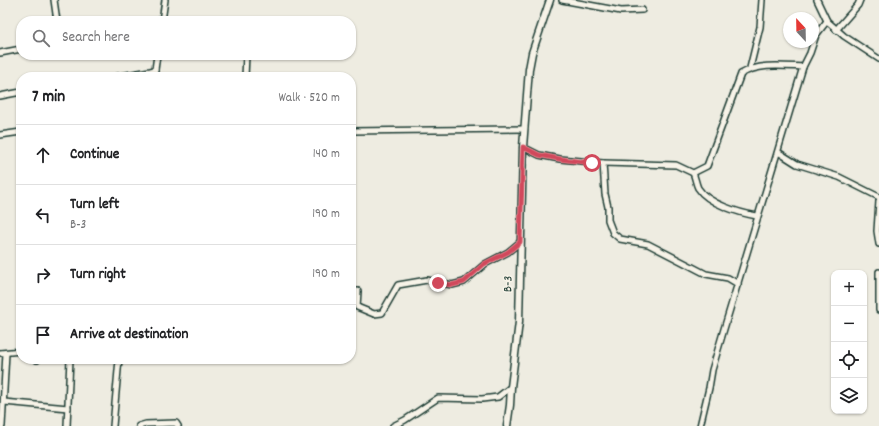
<!DOCTYPE html>
<html lang="en">
<head>
<meta charset="utf-8">
<style>
	:root { --surface:#fff; --page:#f2f2f2; --text:#202124; --muted:#757577; --line:#e0e0e0 }
	body { margin:0; font-family:Dekko,sans-serif; background:var(--page); color:var(--text) }
	.controls { position:absolute; right:12px; bottom:12px; display:grid; overflow:hidden; border-radius:8px; box-shadow:0 1px 3px #0004 }
	.controls button { width:36px; height:36px; display:grid; place-items:center; padding:0; border:0; border-bottom:1px solid var(--line); background:var(--surface); color:var(--text); font:20px sans-serif }
	.compass { position:absolute; left:783px; top:12px; width:36px; height:36px; border-radius:50%; background:var(--surface); box-shadow:0 1px 3px #0004; rotate:338deg }
	.stop { position:absolute; width:12px; height:12px; margin:-9px; border:3px solid #d1495b; border-radius:50%; background:#fff }
	.stop.end { background:#d1495b; border-color:#fff; box-shadow:0 1px 4px #0008 }
	.list { margin:0; padding:0; list-style:none }
	h2 { display:flex; justify-content:space-between; align-items:center; height:52px; margin:0; padding:0 16px; font-size:17px }
	h2 small { font-size:13px; font-weight:400; color:var(--muted) }
	.list li { display:grid; grid-template-columns:26px 1fr auto; gap:12px; align-items:center; box-sizing:border-box; height:60px; padding:0 16px; border-top:1px solid var(--line) }
	.list b { display:block; font-size:15px; white-space:nowrap }
	.list p { margin:0; font-size:13px; white-space:nowrap; color:var(--muted) }
	.list em { font-size:13px; font-style:normal; color:var(--muted) }
	.icon { flex:none; width:22px; height:22px; fill:none; stroke:currentColor; stroke-width:2; stroke-linecap:round; stroke-linejoin:round }
	.map { position:relative; flex:none; width:879px; height:426px; overflow:hidden }
	.search { position:absolute; background:var(--surface); box-shadow:0 1px 3px #0004; left:16px; top:16px; width:340px; height:44px; display:flex; align-items:center; gap:10px; box-sizing:border-box; padding:0 14px; border-radius:16px; color:var(--muted); font-size:15px }
	.panel { position:absolute; background:var(--surface); box-shadow:0 1px 3px #0004; left:16px; top:72px; width:340px; height:292px; border-radius:16px }
	.map>svg:first-child { display:block }
</style>
</head>
<body>
<div class="map">
<svg width="879" height="426" viewBox="0 0 879 426">
	<rect width="100%" height="100%" fill="#eeece1"/>
	<filter id="ink" filterUnits="userSpaceOnUse"><feTurbulence type="fractalNoise" baseFrequency=".025" numOctaves="2"/><feDisplacementMap in="SourceGraphic" scale="8" xChannelSelector="R" yChannelSelector="G"/><feConvolveMatrix kernelMatrix="1 2 1 2 8 2 1 2 1" color-interpolation-filters="sRGB"/></filter>
	<g filter="url(#ink)">
		<g fill="none" stroke-linecap="round" stroke-linejoin="round">
			<defs>
				<g id="minor">
					<path d="M54,0l3,21"/>
					<path d="M562,0l59,11 21,-1"/>
					<path d="M817,0l10,21 17,15 35,23"/>
					<path d="M162,21l3,-21"/>
					<path d="M836,30l22,-25 2,-5"/>
					<path d="M0,53l21,-4"/>
					<path d="M750,68l10,-41 2,-27"/>
					<path d="M115,77l35,-6 5,-1"/>
					<path d="M154,77l3,-22"/>
					<path d="M245,77l1,-22"/>
					<path d="M0,96l21,-4"/>
					<path d="M351,131l173,-2"/>
					<path d="M0,135l21,-3"/>
					<path d="M523,147l16,8 21,4 43,4 2,31 3,13v13l5,13 7,6 28,5 58,30 22,4 10,6"/>
					<path d="M778,152l19,12 42,13 40,20"/>
					<path d="M603,163l73,2 17,8 14,-7 34,-92c18,-11 41,-8 62,-7"/>
					<path d="M693,173c2,4 3,11 5,15 10,16 42,25 59,28"/>
					<path d="M879,201l-2,30 2,13"/>
					<path d="M879,272v38"/>
					<path d="M351,291h7l-1,16 17,7 8,-1 16,-28 29,-5 25,5 12,-3 21,-18 23,-12 12,-10"/>
					<path d="M0,353l21,-2"/>
					<path d="M37,359v1"/>
					<path d="M4,402l64,6"/>
					<path d="M2,426l4,-73"/>
					<path d="M67,426l3,-67"/>
					<path d="M113,426l6,-67"/>
					<path d="M139,426l7,-2 30,-1 2,3"/>
					<path d="M393,426l12,-6 33,-22 44,1 16,-2 13,-10"/>
					<path d="M700,426l9,-38 3,-18 12,-41 79,-262 7,-14 6,-18 11,-14"/>
				</g>
				<path id="major" d="M507,426l3,-21 1,-18 8,-65 4,-175 6,-78 3,-16 18,-53"/>
			</defs>
			<use href="#minor" stroke="#1f3d34" stroke-width="8"/>
			<use href="#major" stroke="#1f3d34" stroke-width="9"/>
			<use href="#minor" stroke="#f7f3e8" stroke-width="5"/>
			<use href="#major" stroke="#f7f3e8" stroke-width="6"/>
		</g>
	</g>
	<g fill="none" stroke-linecap="round" stroke-linejoin="round" filter="url(#ink)">
		<path stroke="#d1495b" stroke-width="5" d="M438,283l14,2 12,-3 20,-18 24,-12 12,-10 3,-95 16,8 21,4 32,4"/>
	</g>
	<g text-anchor="middle" dominant-baseline="central" stroke-width="3" stroke-linejoin="round" paint-order="stroke">
		<g font-size="13" fill="#1f3d34" stroke="#f7f3e8">
			<text transform="translate(509 284) rotate(-89)">B-3</text>
		</g>
	</g>
</svg>
<div class="controls">
<button>+</button>
<button>−</button>
<button><svg class="icon" aria-label="locate" viewBox="0 0 24 24"><circle cx="12" cy="12" r="6"/><path d="M12 2v4M12 18v4M2 12h4M18 12h4"/></svg></button>
<button><svg class="icon" aria-label="layers" viewBox="0 0 24 24"><path d="M12 4l9 5-9 5-9-5zM3 14l9 5 9-5"/></svg></button>
</div>
<svg class="compass" viewBox="-18 -18 36 36"><path d="M0-13l5 13h-10z" fill="#e53935"/><path d="M0 13l5-13h-10z" fill="#757577"/></svg>
<div class="stop" style="left:592px;top:163px"></div>
<div class="stop end" style="left:438px;top:283px"></div>
<div class="search"><svg class="icon" aria-label="search" viewBox="0 0 24 24"><circle cx="10" cy="10" r="6"/><path d="M15 15l6 6"/></svg>Search here</div>
<section class="panel">
<h2>7 min<small>Walk · 520 m</small></h2>
<ul class="list">
<li><svg class="icon" aria-label="ahead" viewBox="0 0 24 24"><path d="M12 20V5M6 11l6-6 6 6"/></svg><div><b>Continue</b></div><em>140 m</em></li>
<li><svg class="icon" aria-label="left" viewBox="0 0 24 24"><path d="M17 20v-9H6M10 6l-5 5 5 5"/></svg><div><b>Turn left</b><p>B-3</p></div><em>190 m</em></li>
<li><svg class="icon" aria-label="right" viewBox="0 0 24 24"><path d="M7 20v-9h11M14 6l5 5-5 5"/></svg><div><b>Turn right</b></div><em>190 m</em></li>
<li><svg class="icon" aria-label="arrive" viewBox="0 0 24 24"><path d="M6 21V4h12l-3 4 3 4H6"/></svg><div><b>Arrive at destination</b></div></li>
</ul>
</section>
</div>
</body>
</html>
